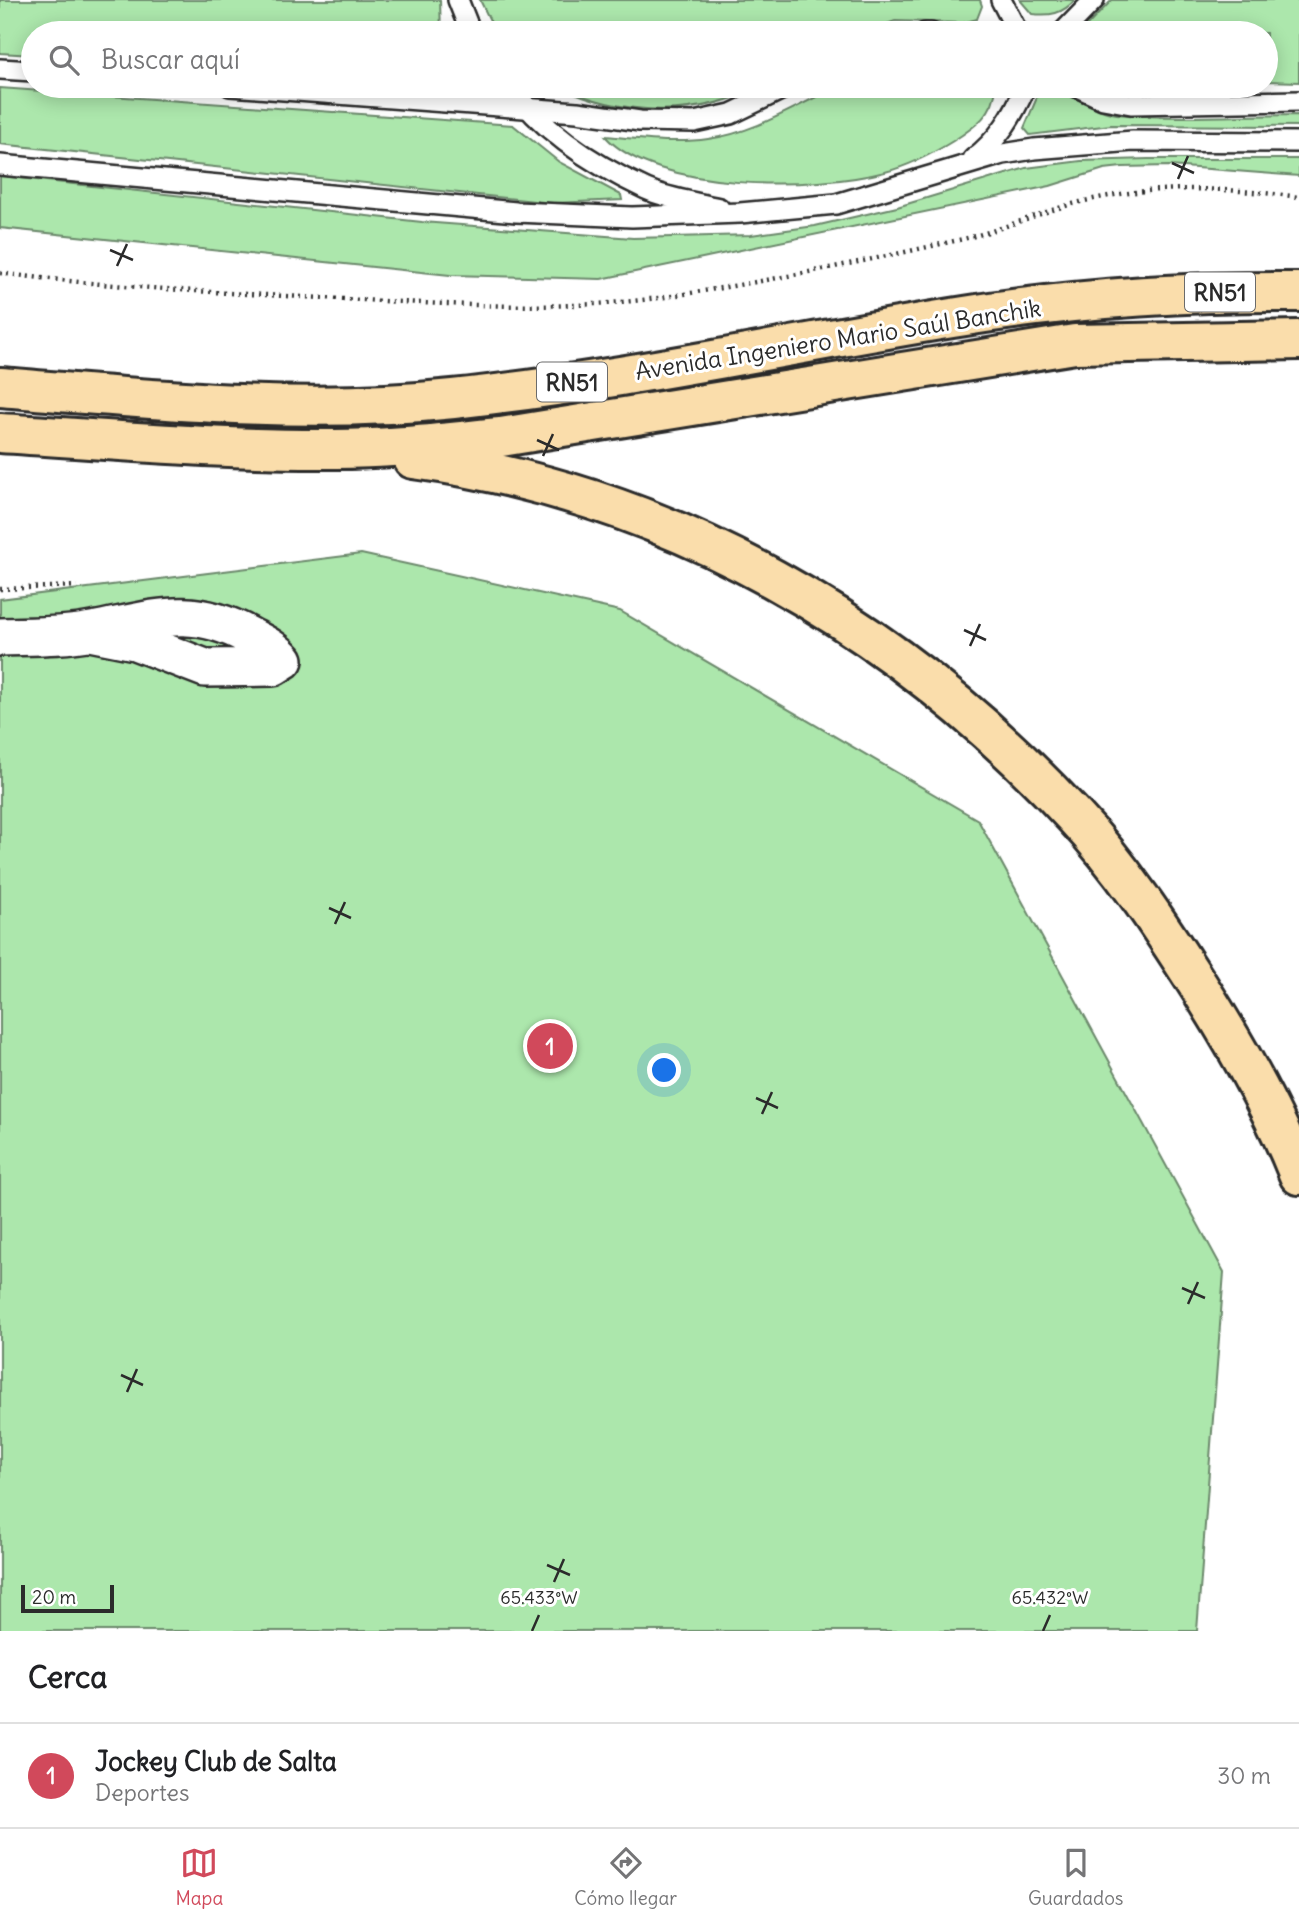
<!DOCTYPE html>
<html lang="es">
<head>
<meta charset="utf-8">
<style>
	:root { --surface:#fff; --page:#f2f2f2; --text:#202124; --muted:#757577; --line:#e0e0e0; --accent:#d1495b }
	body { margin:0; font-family:Delius,sans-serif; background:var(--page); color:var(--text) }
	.scale { position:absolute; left:21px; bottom:18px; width:93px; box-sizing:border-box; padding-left:7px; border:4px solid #2b2b2b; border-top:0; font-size:19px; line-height:24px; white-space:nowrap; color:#2b2b2b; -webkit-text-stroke:5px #fff; paint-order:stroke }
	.you { position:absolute; left:665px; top:1071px; width:24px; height:24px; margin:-18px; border:5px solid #fff; border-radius:50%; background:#1a73e8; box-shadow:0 0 0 10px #1a73e833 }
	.badge { display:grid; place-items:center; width:46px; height:46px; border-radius:50%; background:var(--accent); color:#fff; font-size:23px; font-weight:700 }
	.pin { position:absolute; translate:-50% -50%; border:4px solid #fff; box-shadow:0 2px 7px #0006 }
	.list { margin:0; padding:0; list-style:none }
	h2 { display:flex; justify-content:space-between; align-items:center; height:91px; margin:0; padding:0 28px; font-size:30px }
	h2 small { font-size:23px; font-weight:400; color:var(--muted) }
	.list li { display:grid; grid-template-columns:46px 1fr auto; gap:21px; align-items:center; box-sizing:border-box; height:105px; padding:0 28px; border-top:2px solid var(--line) }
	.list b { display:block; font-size:26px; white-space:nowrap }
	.list p { margin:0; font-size:23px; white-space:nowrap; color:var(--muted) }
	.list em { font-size:23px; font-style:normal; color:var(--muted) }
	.icon { flex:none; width:38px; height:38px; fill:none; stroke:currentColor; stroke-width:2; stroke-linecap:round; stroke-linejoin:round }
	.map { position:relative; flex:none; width:1299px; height:1631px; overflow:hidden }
	.search { position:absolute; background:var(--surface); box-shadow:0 4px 18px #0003; left:21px; right:21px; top:21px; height:77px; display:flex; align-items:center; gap:18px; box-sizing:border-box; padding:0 24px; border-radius:38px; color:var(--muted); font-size:26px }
	.sheet { height:196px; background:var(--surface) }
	nav { display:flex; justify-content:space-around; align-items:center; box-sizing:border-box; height:98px; border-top:2px solid var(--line); background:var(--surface); font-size:19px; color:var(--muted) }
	nav a { display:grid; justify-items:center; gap:4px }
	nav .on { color:var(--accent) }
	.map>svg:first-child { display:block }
</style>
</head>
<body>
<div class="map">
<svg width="1299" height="1631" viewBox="0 0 1299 1631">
	<rect width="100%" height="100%" fill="#fff"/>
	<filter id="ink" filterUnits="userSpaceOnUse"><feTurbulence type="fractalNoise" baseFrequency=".0143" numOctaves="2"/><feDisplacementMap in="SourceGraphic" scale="14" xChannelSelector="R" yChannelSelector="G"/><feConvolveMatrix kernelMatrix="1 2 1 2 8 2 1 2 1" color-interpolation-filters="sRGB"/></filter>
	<g filter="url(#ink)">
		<g fill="#ace7ac" stroke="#6c896c" stroke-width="2">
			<path d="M0,0h440l1,33h-408v22l-33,-2z"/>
			<path d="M480,0h500l2,6 -5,13 -14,4 -68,-2 -33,12h-366z"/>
			<path d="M1020,0h55c-13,14 -24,16 -43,14z"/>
			<path d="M1112,0h187v82l-33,-1v-48h-186z"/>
			<path d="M559,86h201c-62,33 -139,30 -201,0z"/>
			<path d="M839,86h157c-1,27 -21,41 -43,55 -21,13 -44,25 -68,31 -69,18 -229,21 -280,-36 34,3 70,8 103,3 47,-6 89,-34 131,-53z"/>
			<path d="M1037,86c20,-2 54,25 80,28 58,6 123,1 182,1v11l-188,-1 -81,10 -6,-7 12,-28z"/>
			<path d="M0,88l513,37 46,37 62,33 1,5 -69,3 -553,-59z"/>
			<path d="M1148,159h151v17l-129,-10 -48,1 -18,2 -54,17 -449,93 -151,-4 -450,-47v-52l422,46 211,16 118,-3 64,-9 82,-19 129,-39 55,-7z"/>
			<path d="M361,554l259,57 358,209 246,452 -27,359h-1197v-1032z"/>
		</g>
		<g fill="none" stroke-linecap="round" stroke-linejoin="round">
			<defs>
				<g id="lane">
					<path d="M458,0l13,33"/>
					<path d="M1001,0l17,33"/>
					<path d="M925,33h6"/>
					<path d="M1062,33l32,-33"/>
					<path d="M0,69l33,2"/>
					<path d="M230,86l347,26 63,9 54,1 37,-8 58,-28"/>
					<path d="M510,86c33,46 84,79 136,103 22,10 49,13 73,19"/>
					<path d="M1075,86l28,13 28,5 168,-3"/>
					<path d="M973,159c26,-20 40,-43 53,-73"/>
					<path d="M0,165l516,47 116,5 108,-4 96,-9 167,-50 31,-5 99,-8 166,1"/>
				</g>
				<path id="street" d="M0,637c30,-1 62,0 92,-6 61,-11 98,-28 157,5 13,7 25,12 35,24l-11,7 -68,1 -70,-27 -45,-9"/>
				<g id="highway">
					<path d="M0,387c149,12 303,28 453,12 167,-18 333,-54 499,-81 114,-19 231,-27 347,-26"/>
					<path d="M0,433c112,7 224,17 336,16 55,0 111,-7 165,-12l574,-93 224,-4"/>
					<path d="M413,459c257,34 486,168 661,357 47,50 87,111 124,169 38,60 75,124 101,190"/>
				</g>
			</defs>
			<use href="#lane" stroke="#2b2b2b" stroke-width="24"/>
			<use href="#street" stroke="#2b2b2b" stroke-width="42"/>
			<use href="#highway" stroke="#2b2b2b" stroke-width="44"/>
			<g stroke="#2b2b2b" stroke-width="4.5" stroke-dasharray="2 5" stroke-linecap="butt">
				<path d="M0,273c114,15 228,20 342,26 105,5 212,13 316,-1 102,-15 205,-36 305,-59 43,-10 83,-30 126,-39 70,-16 139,-12 210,-3"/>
				<path d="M0,589l77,-3"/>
			</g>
			<use href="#lane" stroke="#fff" stroke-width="19"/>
			<use href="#street" stroke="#fff" stroke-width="37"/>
			<use href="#highway" stroke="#faddab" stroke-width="38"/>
		</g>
	</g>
	<path fill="none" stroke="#2b2b2b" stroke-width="2.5" d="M1172,163l22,10M1178,179l10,-23M110,250l23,10M117,266l10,-22M537,440l22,10M543,456l10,-22M964,630l22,10M970,646l10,-22M329,908l22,10M335,924l10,-22M756,1098l22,10M762,1114l10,-22M1182,1288l23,10M1188,1304l10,-22M121,1375l22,10M127,1392l10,-23M547,1565l23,10M554,1582l10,-23M532,1631l7,-16M1043,1631l7,-16"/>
	<g text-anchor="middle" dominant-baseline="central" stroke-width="6" stroke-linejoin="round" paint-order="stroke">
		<g fill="#fff" stroke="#6b6b6b" stroke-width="2">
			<rect x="1185" y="272.5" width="70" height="39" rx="5"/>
			<rect x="537" y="362.5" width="70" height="39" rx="5"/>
		</g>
		<g font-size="23" font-weight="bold" fill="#2b2b2b">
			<text x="1220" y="292">RN51</text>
			<text x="572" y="382">RN51</text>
		</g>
		<g font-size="24" fill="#2b2b2b" stroke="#fff">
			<text transform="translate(838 339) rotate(-9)">Avenida Ingeniero Mario Saúl Banchik</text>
		</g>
	</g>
	<g font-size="18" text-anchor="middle" fill="#2b2b2b" stroke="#fff" stroke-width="6" stroke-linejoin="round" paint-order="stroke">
		<text x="539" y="1604">65.433°W</text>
		<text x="1050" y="1604">65.432°W</text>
	</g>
</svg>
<div class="scale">20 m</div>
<div class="you"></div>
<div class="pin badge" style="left:550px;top:1046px">1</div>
<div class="search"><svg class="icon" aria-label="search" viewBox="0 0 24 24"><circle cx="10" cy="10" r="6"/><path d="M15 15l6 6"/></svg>Buscar aquí</div>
</div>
<section class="sheet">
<h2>Cerca<small></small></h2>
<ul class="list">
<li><span class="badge">1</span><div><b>Jockey Club de Salta</b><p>Deportes</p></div><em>30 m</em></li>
</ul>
</section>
<nav>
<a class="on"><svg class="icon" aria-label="map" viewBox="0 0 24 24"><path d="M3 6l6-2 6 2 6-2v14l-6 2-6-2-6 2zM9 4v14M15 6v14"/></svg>Mapa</a>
<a><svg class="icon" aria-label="directions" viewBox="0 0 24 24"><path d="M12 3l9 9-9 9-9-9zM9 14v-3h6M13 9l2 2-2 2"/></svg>Cómo llegar</a>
<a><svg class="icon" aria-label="saved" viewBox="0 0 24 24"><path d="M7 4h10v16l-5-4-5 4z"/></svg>Guardados</a>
</nav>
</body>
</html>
